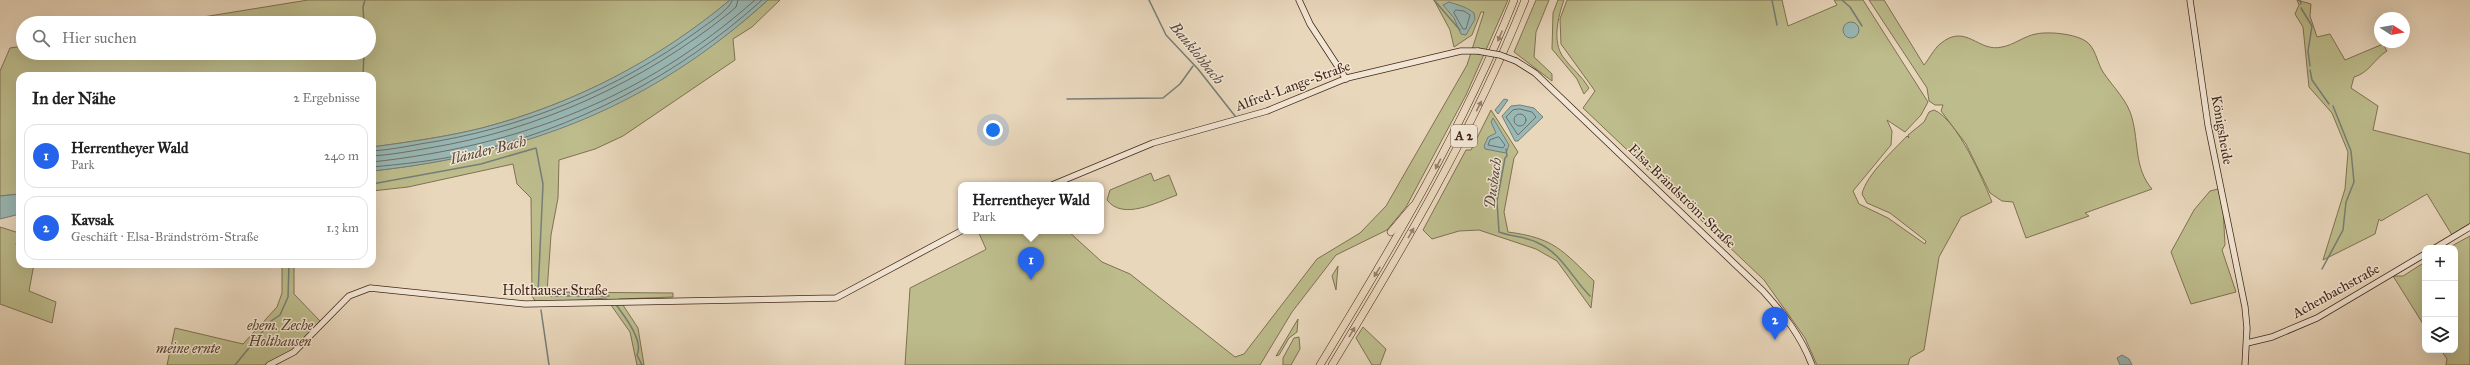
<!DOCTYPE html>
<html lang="de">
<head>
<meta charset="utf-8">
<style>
	:root { --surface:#fff; --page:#f2f2f2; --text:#222; --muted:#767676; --line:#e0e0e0; --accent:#2563eb }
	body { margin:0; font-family:"IM FELL Great Primer",serif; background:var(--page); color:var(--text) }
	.controls { position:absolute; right:12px; bottom:12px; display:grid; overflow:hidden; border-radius:8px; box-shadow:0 4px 16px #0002 }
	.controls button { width:36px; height:36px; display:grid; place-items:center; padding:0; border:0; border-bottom:1px solid var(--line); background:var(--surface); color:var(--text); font:20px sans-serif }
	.compass { position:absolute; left:2374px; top:12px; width:36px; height:36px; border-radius:50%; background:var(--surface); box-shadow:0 4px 16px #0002; rotate:101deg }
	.you { position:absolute; left:993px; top:130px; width:14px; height:14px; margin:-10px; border:3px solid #fff; border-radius:50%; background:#1a73e8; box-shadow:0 0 0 6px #1a73e833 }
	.badge { display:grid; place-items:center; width:26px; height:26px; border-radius:50%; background:var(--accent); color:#fff; font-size:13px; font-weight:700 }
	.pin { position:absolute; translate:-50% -33px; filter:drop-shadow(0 1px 2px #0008) }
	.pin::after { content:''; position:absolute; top:21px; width:14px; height:12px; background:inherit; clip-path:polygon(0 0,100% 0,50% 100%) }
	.popup { position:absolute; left:958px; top:182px; width:146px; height:52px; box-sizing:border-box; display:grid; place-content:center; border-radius:8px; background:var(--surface); filter:drop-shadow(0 1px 3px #0005); font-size:13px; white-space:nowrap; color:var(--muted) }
	.popup b { font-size:15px; color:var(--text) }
	.popup::after { content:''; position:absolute; left:50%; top:100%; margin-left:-8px; border:8px solid transparent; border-top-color:var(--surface) }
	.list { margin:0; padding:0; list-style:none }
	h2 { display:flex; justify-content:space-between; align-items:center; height:52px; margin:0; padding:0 16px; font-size:17px }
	h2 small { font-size:13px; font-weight:400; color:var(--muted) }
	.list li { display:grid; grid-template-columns:26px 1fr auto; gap:12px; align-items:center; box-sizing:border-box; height:64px; margin:0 8px 8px; padding:0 8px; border:1px solid var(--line); border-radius:12px }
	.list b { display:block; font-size:15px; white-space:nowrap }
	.list p { margin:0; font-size:13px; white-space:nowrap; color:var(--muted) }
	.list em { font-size:13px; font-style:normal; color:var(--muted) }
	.icon { flex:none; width:22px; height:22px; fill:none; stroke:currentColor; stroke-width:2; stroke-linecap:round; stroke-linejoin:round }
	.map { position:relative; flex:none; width:2470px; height:365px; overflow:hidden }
	.search { position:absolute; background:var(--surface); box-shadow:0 4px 16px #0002; left:16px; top:16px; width:360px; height:44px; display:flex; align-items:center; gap:10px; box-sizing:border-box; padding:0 14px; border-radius:22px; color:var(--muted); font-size:15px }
	.panel { position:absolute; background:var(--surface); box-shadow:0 4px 16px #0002; left:16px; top:72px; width:360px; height:196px; border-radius:12px }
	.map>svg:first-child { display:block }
</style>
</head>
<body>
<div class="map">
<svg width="2470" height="365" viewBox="0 0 2470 365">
	<rect width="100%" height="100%" fill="#e9d7bc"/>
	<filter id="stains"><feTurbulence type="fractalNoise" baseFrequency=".005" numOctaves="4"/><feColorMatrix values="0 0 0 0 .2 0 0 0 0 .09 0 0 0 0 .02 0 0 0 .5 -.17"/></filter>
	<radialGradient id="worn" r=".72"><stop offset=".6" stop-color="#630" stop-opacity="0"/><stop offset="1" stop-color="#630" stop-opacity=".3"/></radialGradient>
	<g fill="#bdbc8c" stroke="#807152">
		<path d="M308,0h422c-71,61 -157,104 -248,128 -36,9 -73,14 -110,19v-71h-352v118l-20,2v-125l10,-23 13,-2v7h346v-30h-203z"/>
		<path d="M768,0h12l-28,27 -19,12 2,21 -112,76 -28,13 -36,11 -1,38 -7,37 -4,57 126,1v4l-54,2 19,29 6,37h-7l-7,-33 -24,-34 -69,6 -5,-8 -1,-98 -14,-14 -4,-20 -105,23 -36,4v-20c154,-17 280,-67 396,-171z"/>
		<path d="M1434,0h74l-42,95 -60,112 -19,23 -51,25 -44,57 -32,53h-355l5,-77 75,-38 1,-1 -8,-18h90l34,31 28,12 105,83 9,-3 73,-95 43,-26 26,-27 81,-141 17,-53h-3l-9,23 -18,12 -4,-17z"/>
		<path d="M1536,0h13l-13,32 -2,25 18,17v7l-38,-29z"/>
		<path d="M1558,0h6c-6,17 -12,41 -1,57 8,11 19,19 26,31l-5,6 -7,-15 -25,-30 1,-36z"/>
		<path d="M1567,0h215l6,26 49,-21 -3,-5h29l65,102 -7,13 -16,17 -18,-12 5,11 -1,14 -38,46 6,13 29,14 37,26 1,-3 -36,-28 -23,-10 -5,-9c4,-19 32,-44 45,-58l2,2 -1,-3 16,-13 5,-10 5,-2c23,9 49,70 58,92l-31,15 -22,40 -15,93 -14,8 -2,7h-91l-12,-27 -41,-58 -181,-172 12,-17 -34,-47 -1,-25z"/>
		<path d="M1869,0h15l40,65c5,-6 10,-16 16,-21 26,-22 38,9 62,3 12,-2 22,-11 34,-13 13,-3 46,0 54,11 6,7 8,19 13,27 10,15 25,29 29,46 7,25 2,50 20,71l-67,24 4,3 -63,22 -13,-36 -11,-1 -12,-8 -24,-49 -25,-33 2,-6h-8l-6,-4 -2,-13z"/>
		<path d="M2297,0l14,4 -1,12 7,21 13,-3 15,26 38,-16 4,7c-13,8 -18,22 -33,26l-3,11 27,18 -5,24 97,24v70l-18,11 -25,-41 -46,27 -2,-2 -4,15 -52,26 22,-71 3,-37 -16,-39 -23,-26 -6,-60 -8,-13 4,-9z"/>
		<path d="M1491,110l27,42 -4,6 -10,54 4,20c46,6 54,18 86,49l-3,27 -34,-47 -21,-12 -57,-19 -20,1 -27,8 -9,-9 43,-80h5z"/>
		<path d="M1151,173l3,8 15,-6 8,20c-20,7 -54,26 -70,5l3,-10z"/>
		<path d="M2218,189l5,18 2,38 -3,5 14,42 -45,12 -20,-52 23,-42 16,-19z"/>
		<path d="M0,227l19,6 -3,12 4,1v18h14l-5,27 27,11 -4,21 -52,-19z"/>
		<path d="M2470,236v129h-24l1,-6 -6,-9h14v-102h-7z"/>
		<path d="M2425,262v65l-32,-51h10z"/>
		<path d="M282,264h12v30l26,27 -27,30 -27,14h-99l8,-37 68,16 34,-37 5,-14z"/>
		<path d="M1338,266l-2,24 -4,-14z"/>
		<path d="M1298,319l-1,13 -8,6 -10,17 -3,1z"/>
		<path d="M1363,327l23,22 -6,16h-8l-16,-27z"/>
		<path d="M1299,337l1,12 -9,16h-8v-7l11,-20z"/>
	</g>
	<g fill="#98b8b6" stroke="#767e77">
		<path d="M730,0h38c-117,106 -240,154 -396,171v-24c37,-5 74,-10 110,-19 92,-24 176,-68 248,-128z"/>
		<path d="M1449,2c9,3 18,5 25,11l1,6 -9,16 -5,-1 -7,-16 -11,-13z"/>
		<circle cx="1851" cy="30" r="8"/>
		<path d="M1504,99l4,1 -10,14 -3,-4z"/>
		<path d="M1520,105l14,3 9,9 -25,24h-3l-13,-25 9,-10z"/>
		<path d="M1493,118l16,27 -3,8 -21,-4 -1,-3 4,-9 8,-4 -5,-11z"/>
		<path d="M20,194v20l-20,5v-23z"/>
		<path d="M2122,355l7,4 3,6h-12l-3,-7z"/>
	</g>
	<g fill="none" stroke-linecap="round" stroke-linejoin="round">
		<g stroke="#6e6f68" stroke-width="1">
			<path d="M1456,10l8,1 6,4 -4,14h-3l-9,-16z"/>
			<path d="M1520,109l12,3 4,5 -18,18 -12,-18 7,-7z"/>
			<circle cx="1520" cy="120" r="6"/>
			<path d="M1499,137l6,8 -2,3 -15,-3 2,-5z"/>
			<path d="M372,151c16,-1 32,-4 48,-7 101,-15 197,-54 279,-114 8,-6 33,-22 33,-30"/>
			<path d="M372,156c19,-1 39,-5 57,-8 110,-18 212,-65 299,-134l8,-7 2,-7"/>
			<path d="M372,162c147,-16 271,-63 383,-162"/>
			<path d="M372,167c31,-3 62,-6 93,-13 110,-25 213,-78 297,-154"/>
		</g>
		<g stroke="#767e77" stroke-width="1.5">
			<path d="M1149,0l17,35 32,34 37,47"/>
			<path d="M1434,0l26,30"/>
			<path d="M1772,0l5,25"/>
			<path d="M1842,0l8,7 12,19"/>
			<path d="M2300,0l1,4"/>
			<path d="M2301,8l11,18 -4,25 2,15"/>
			<path d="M364,23l-1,-16 2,-7"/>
			<path d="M2310,70l2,10 17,24"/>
			<path d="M363,76l1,-23"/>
			<path d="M1067,99l96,-1 17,-14 13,-18"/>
			<path d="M1506,149l1,7 -2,2 -8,43 2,31c13,5 27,4 39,11 23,10 35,36 52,53"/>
			<path d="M372,184l109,-20 55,-16 7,36 -5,110"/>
			<path d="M2322,269l21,-39 3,-28 8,-20 -3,-31 -18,-45"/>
			<path d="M551,296h58"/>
			<path d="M617,306c8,11 27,35 20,49l5,10"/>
			<path d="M541,310l8,55"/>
			<path d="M235,365l36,-44 9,-6 8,-18 1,-33"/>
		</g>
		<defs>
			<g id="secondary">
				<path d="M1299,0l11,24 36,55"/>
				<path d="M2190,0l18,125 37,182 2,21 -2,37"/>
				<path d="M1516,61l19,12 228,218c20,22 38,45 49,74"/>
				<path d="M1052,185l101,-42 114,-32 80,-33 114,-27h17"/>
				<path d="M2435,248l35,-21"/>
				<path d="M2247,343l25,-6 45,-19 108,-64"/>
				<path d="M269,365l25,-13 55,-56 21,-8 155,16 311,-6 125,-67"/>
			</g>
			<g id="highway">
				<path d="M1391,232l22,-26"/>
				<path d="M1320,365c72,-118 143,-236 194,-365"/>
				<path d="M1332,365c72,-118 142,-236 193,-365"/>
			</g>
		</defs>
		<use href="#secondary" stroke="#442619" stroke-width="7"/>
		<use href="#highway" stroke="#442619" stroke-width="8"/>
		<use href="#secondary" stroke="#f1e5d3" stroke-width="5.5"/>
		<use href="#highway" stroke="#e9d7bc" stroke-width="7"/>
		<defs>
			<path id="secondary-bridge" d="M1478,51l22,4 16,6"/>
		</defs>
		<use href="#secondary-bridge" stroke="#442619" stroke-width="7" stroke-linecap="butt"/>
		<use href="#secondary-bridge" stroke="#f1e5d3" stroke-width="5.5"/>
	</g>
	<defs><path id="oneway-solid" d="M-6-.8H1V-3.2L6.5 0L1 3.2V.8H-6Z"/></defs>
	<g fill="#967e6a">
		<use href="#oneway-solid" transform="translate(1500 36) rotate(113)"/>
		<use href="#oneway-solid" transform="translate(1479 106) rotate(-63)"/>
		<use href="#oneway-solid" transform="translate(1438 164) rotate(118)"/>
		<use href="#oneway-solid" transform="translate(1411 233) rotate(-60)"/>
		<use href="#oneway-solid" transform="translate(1377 272) rotate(121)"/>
		<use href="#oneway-solid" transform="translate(1352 332) rotate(-59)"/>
	</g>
	<g text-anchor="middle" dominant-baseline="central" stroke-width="3" stroke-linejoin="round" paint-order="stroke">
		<rect fill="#f1e5d3" stroke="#785f51" stroke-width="1" x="1451" y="125" width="26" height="22" rx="3"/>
		<g font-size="13" font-weight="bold" fill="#442619">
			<text x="1464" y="136">A 2</text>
		</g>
		<g font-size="14" fill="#442619" stroke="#f1e5d3">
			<text transform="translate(1293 86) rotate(-20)">Alfred-Lange-Straße</text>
			<text transform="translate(2222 130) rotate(80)">Königsheide</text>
			<text transform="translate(1682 196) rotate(44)">Elsa-Brändström-Straße</text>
			<text x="555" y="290">Holthauser Straße</text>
			<text transform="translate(2336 291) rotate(-29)">Achenbachstraße</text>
		</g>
		<g font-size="14" font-style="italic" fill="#5c4430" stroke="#f1e5d3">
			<text x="280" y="325">ehem. Zeche<tspan x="280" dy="16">Holthausen</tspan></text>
			<text x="188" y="348">meine ernte</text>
		</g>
		<g font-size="15" font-style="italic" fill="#594a40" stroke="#f1e5d3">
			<text transform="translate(1197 53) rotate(51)">Bauklohbach</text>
			<text transform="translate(488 150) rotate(-14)">Iländer Bach</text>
			<text transform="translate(1493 183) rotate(-82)">Dusbach</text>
		</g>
	</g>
	<rect width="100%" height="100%" filter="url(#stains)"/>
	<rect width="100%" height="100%" fill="url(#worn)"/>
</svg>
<div class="controls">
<button>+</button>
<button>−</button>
<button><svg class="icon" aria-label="layers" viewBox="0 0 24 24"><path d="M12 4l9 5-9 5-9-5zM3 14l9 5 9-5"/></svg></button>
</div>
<svg class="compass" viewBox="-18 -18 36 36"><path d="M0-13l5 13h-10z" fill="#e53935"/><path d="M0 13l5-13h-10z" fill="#767676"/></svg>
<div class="you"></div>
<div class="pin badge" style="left:1031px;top:280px">1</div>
<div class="popup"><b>Herrentheyer Wald</b>Park</div>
<div class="pin badge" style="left:1775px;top:340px">2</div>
<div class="search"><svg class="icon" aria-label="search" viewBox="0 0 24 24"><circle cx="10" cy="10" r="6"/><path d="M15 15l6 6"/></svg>Hier suchen</div>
<section class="panel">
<h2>In der Nähe<small>2 Ergebnisse</small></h2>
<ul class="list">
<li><span class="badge">1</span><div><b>Herrentheyer Wald</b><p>Park</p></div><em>240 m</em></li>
<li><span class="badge">2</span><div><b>Kavsak</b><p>Geschäft · Elsa-Brändström-Straße</p></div><em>1.3 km</em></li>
</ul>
</section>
</div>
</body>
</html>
